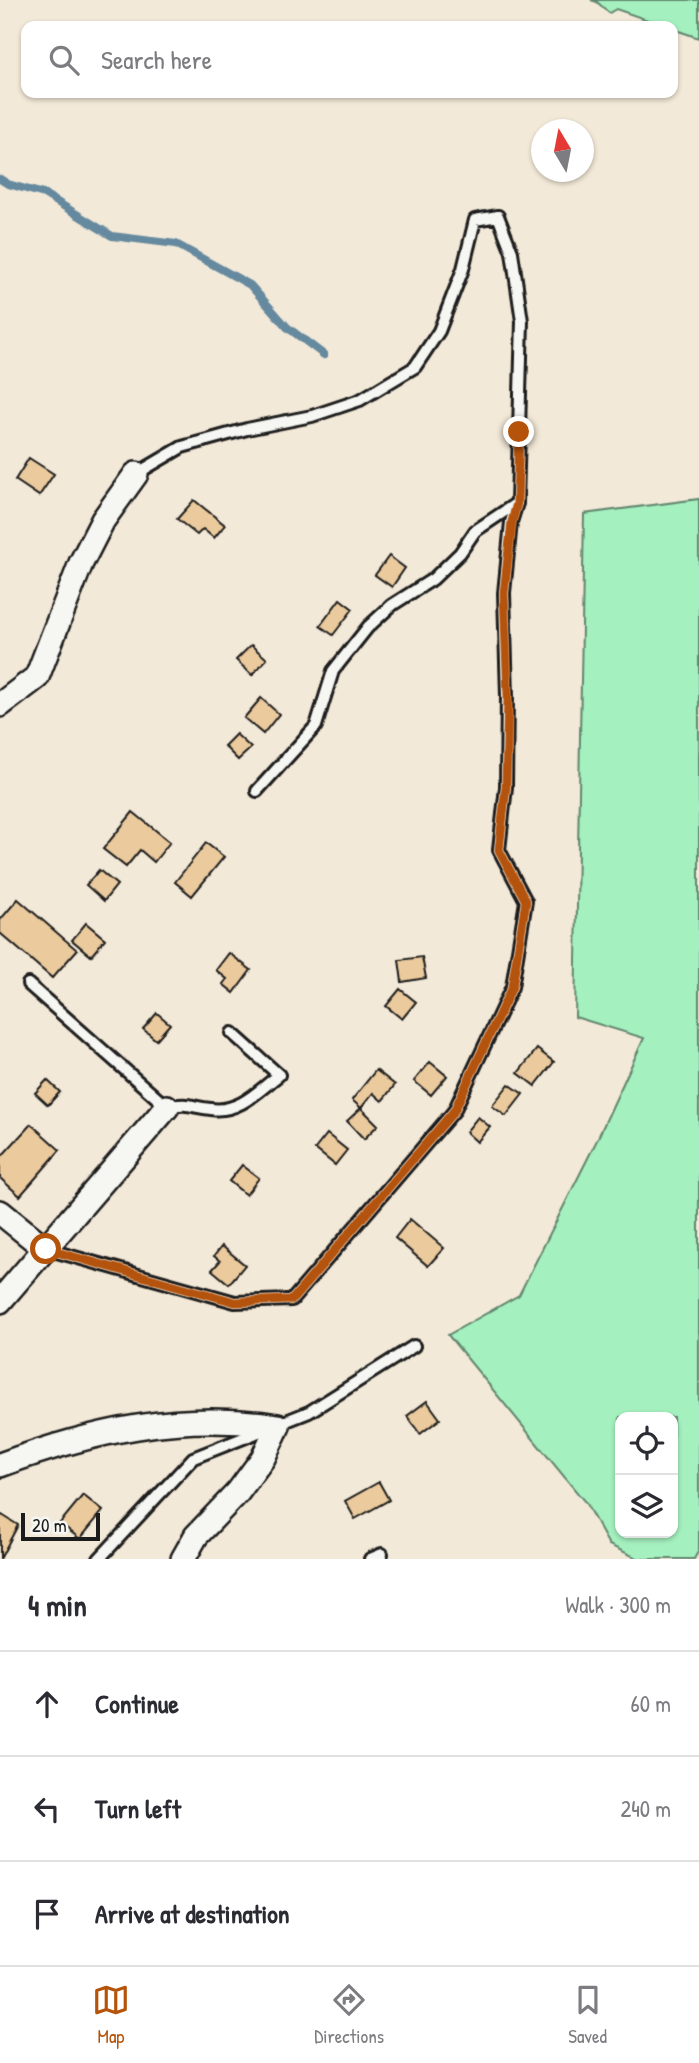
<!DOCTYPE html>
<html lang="en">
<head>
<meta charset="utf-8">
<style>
	:root { --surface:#fff; --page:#f2f2f3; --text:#2b2b33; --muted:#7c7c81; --line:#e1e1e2; --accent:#b45309 }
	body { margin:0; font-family:"Patrick Hand",sans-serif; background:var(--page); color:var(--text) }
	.controls { position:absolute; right:21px; bottom:21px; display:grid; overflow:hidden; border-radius:14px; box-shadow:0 2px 5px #0004 }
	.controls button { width:63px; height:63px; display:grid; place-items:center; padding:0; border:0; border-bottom:2px solid var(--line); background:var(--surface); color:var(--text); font:35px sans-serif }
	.compass { position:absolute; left:531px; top:119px; width:63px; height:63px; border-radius:50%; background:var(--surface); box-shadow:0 2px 5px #0004; rotate:350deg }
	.scale { position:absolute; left:21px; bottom:18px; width:79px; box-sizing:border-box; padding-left:7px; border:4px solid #1c1c1c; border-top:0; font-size:19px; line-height:24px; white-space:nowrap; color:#1c1c1c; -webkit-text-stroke:5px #f6f6f2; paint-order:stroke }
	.stop { position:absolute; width:21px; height:21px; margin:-16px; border:5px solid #b45309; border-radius:50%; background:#fff }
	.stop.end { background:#b45309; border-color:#fff; box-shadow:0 2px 7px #0008 }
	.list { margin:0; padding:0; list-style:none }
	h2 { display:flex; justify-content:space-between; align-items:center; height:91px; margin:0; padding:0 28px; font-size:30px }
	h2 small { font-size:23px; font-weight:400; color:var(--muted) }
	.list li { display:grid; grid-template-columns:46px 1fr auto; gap:21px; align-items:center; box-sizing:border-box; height:105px; padding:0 28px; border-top:2px solid var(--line) }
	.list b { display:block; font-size:26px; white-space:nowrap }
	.list em { font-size:23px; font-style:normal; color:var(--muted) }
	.icon { flex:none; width:38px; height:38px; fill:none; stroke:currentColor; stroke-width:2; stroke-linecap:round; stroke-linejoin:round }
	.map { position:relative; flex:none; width:699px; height:1559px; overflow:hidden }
	.search { position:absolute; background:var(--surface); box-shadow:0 2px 5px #0004; left:21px; right:21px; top:21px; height:77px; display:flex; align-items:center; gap:18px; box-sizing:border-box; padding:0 24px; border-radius:14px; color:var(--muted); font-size:26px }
	.sheet { height:406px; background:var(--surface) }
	nav { display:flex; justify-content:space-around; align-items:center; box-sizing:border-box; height:98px; border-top:2px solid var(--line); background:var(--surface); font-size:19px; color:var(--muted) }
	nav a { display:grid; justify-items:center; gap:4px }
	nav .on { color:var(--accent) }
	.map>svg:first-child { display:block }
</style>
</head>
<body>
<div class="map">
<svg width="699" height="1559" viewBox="0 0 699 1559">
	<rect width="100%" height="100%" fill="#f3e9d8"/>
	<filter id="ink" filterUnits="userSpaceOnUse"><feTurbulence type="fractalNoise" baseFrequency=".0143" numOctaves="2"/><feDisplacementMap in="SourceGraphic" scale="14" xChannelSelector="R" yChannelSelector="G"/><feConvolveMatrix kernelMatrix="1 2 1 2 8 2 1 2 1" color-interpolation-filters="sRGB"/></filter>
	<g filter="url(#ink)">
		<g fill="#a5f0bf" stroke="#60866e" stroke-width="2" fill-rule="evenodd">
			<path d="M591,0h108v38l-26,-9v-3h-8l-49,-17 -7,4 -12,-11z"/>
			<path d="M699,499v1051l-5,9h-55l-30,-14 -24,-43 -137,-167 71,-40 77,-153 48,-104 -69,-21 9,-503zM673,1417v116h-53v-116z"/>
		</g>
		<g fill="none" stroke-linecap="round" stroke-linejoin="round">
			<path stroke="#65899e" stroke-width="8" d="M0,179l8,5 36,10 68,42 64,8 74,41 37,42 37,28"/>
		</g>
		<g fill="#ebca9d" stroke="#1c1c1c" stroke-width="2">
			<path d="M29,458l25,16 -15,22 -24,-16z"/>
			<path d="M194,500l31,25 -11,13 -11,-9 -6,6 -20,-16z"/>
			<path d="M389,556l16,12 -13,19 -17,-12z"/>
			<path d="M340,599l13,10 -20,26 -13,-9z"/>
			<path d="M251,645l16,14 -15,16 -16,-15z"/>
			<path d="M261,698l18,16 -16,20 -19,-16z"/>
			<path d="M236,734l15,14 -13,12 -14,-14z"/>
			<path d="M133,812l37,30 -16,20 -14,-12 -14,17 -23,-18z"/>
			<path d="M206,843l18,14 -32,39 -17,-14z"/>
			<path d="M99,870l18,15 -13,16 -18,-16z"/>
			<path d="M18,899l59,51 -25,28 -52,-45v-13z"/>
			<path d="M86,923l19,16 -14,17 -19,-16z"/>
			<path d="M229,953l22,17 -17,23 -11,-9 4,-5 -11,-9z"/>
			<path d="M422,957l4,21 -24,4 -3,-22z"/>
			<path d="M400,989l16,13 -14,17 -16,-13z"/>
			<path d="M157,1013l13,11 -14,16 -13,-11z"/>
			<path d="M537,1049l17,13 -19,24 -17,-13z"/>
			<path d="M430,1062l17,14 -16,19 -17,-14z"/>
			<path d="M376,1070l19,15 -13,16 -9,-8 -12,15 -9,-8z"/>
			<path d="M47,1080l13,12 -12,13 -13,-12z"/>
			<path d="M509,1084l14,10 -17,22 -14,-10z"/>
			<path d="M361,1108l17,17 -14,14 -17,-18z"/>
			<path d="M478,1117l12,10 -13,15 -11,-10z"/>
			<path d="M31,1124l29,26 -40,46 -20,-18v-20z"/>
			<path d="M327,1134l20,16 -12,15 -20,-16z"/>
			<path d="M242,1165l17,13 -13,17 -17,-14z"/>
			<path d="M410,1219l34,29 -16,18 -33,-28z"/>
			<path d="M222,1246l23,19 -16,19 -17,-14 8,-9 -6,-5z"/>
			<path d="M427,1401l13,18 -20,15 -13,-18z"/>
			<path d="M379,1482l10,18 -34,19 -10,-18z"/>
			<path d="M83,1495l20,16 -23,28 -20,-16z"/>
			<path d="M2,1515l16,10 -18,34v-42z"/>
		</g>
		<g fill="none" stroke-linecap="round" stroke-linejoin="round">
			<defs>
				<g id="lane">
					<path d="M257,791l59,-65 17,-55 35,-44 24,-22 41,-26 27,-26 15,-22 42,-28"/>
					<path d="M28,984l139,123c21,-5 24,0 44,2 28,4 47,-18 68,-34l-47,-42"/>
					<path d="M46,1249l189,53 57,-2 162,-189 58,-124 14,-86 -27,-51 7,-63 1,-91 -3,-103 7,-71 6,-19 5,-182 -10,-69 -14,-36 -23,4 -12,49 -24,62 -24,36 -55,33 -48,16 -65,13 -65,18 -46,27"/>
					<path d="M99,1559l94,-101 116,-46 105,-66"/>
					<path d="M370,1559l12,-5 -3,5"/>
				</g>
				<g id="street">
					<path d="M0,705l37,-28 44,-114 22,-43 33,-46"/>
					<path d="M0,1212l46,37"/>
					<path d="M0,1301l167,-194"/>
					<path d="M0,1465c92,-34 180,-54 278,-39l-15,32 -25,34 -42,44 -13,23"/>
				</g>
			</defs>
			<use href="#lane" stroke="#1c1c1c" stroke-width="16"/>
			<use href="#street" stroke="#1c1c1c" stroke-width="28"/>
			<use href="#lane" stroke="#f6f6f2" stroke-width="10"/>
			<use href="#street" stroke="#f6f6f2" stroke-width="23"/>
		</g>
	</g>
	<g fill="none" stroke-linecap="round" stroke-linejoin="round" filter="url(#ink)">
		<path stroke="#b45309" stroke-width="9" d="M46,1249l189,53 57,-2 162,-189 58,-124 14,-86 -27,-51 7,-63 2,-91 -4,-103 8,-71 5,-19 2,-71"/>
	</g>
</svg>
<div class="controls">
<button><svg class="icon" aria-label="locate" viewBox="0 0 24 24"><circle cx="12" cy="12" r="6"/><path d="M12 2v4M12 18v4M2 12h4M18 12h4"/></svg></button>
<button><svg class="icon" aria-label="layers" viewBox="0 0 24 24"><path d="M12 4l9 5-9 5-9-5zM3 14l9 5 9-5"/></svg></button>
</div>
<svg class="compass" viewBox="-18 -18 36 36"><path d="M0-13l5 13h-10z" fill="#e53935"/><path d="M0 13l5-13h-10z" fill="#7c7c81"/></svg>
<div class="scale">20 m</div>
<div class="stop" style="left:46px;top:1249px"></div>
<div class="stop end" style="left:519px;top:432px"></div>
<div class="search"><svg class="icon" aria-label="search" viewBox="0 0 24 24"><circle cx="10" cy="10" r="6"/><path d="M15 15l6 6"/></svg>Search here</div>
</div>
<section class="sheet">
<h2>4 min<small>Walk · 300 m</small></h2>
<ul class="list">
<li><svg class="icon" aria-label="ahead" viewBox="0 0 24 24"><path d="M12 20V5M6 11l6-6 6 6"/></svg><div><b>Continue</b></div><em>60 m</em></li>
<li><svg class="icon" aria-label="left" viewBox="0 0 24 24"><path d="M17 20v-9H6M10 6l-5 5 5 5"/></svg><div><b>Turn left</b></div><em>240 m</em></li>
<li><svg class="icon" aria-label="arrive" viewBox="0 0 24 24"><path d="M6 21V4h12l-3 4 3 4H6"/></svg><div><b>Arrive at destination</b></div></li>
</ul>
</section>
<nav>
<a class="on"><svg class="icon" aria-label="map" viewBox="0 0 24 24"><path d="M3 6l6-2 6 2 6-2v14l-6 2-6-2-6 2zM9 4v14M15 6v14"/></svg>Map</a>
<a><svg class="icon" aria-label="directions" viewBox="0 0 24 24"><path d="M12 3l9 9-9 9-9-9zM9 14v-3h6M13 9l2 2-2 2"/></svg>Directions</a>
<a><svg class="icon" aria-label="saved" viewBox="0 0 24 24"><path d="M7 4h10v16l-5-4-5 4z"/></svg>Saved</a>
</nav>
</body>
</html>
